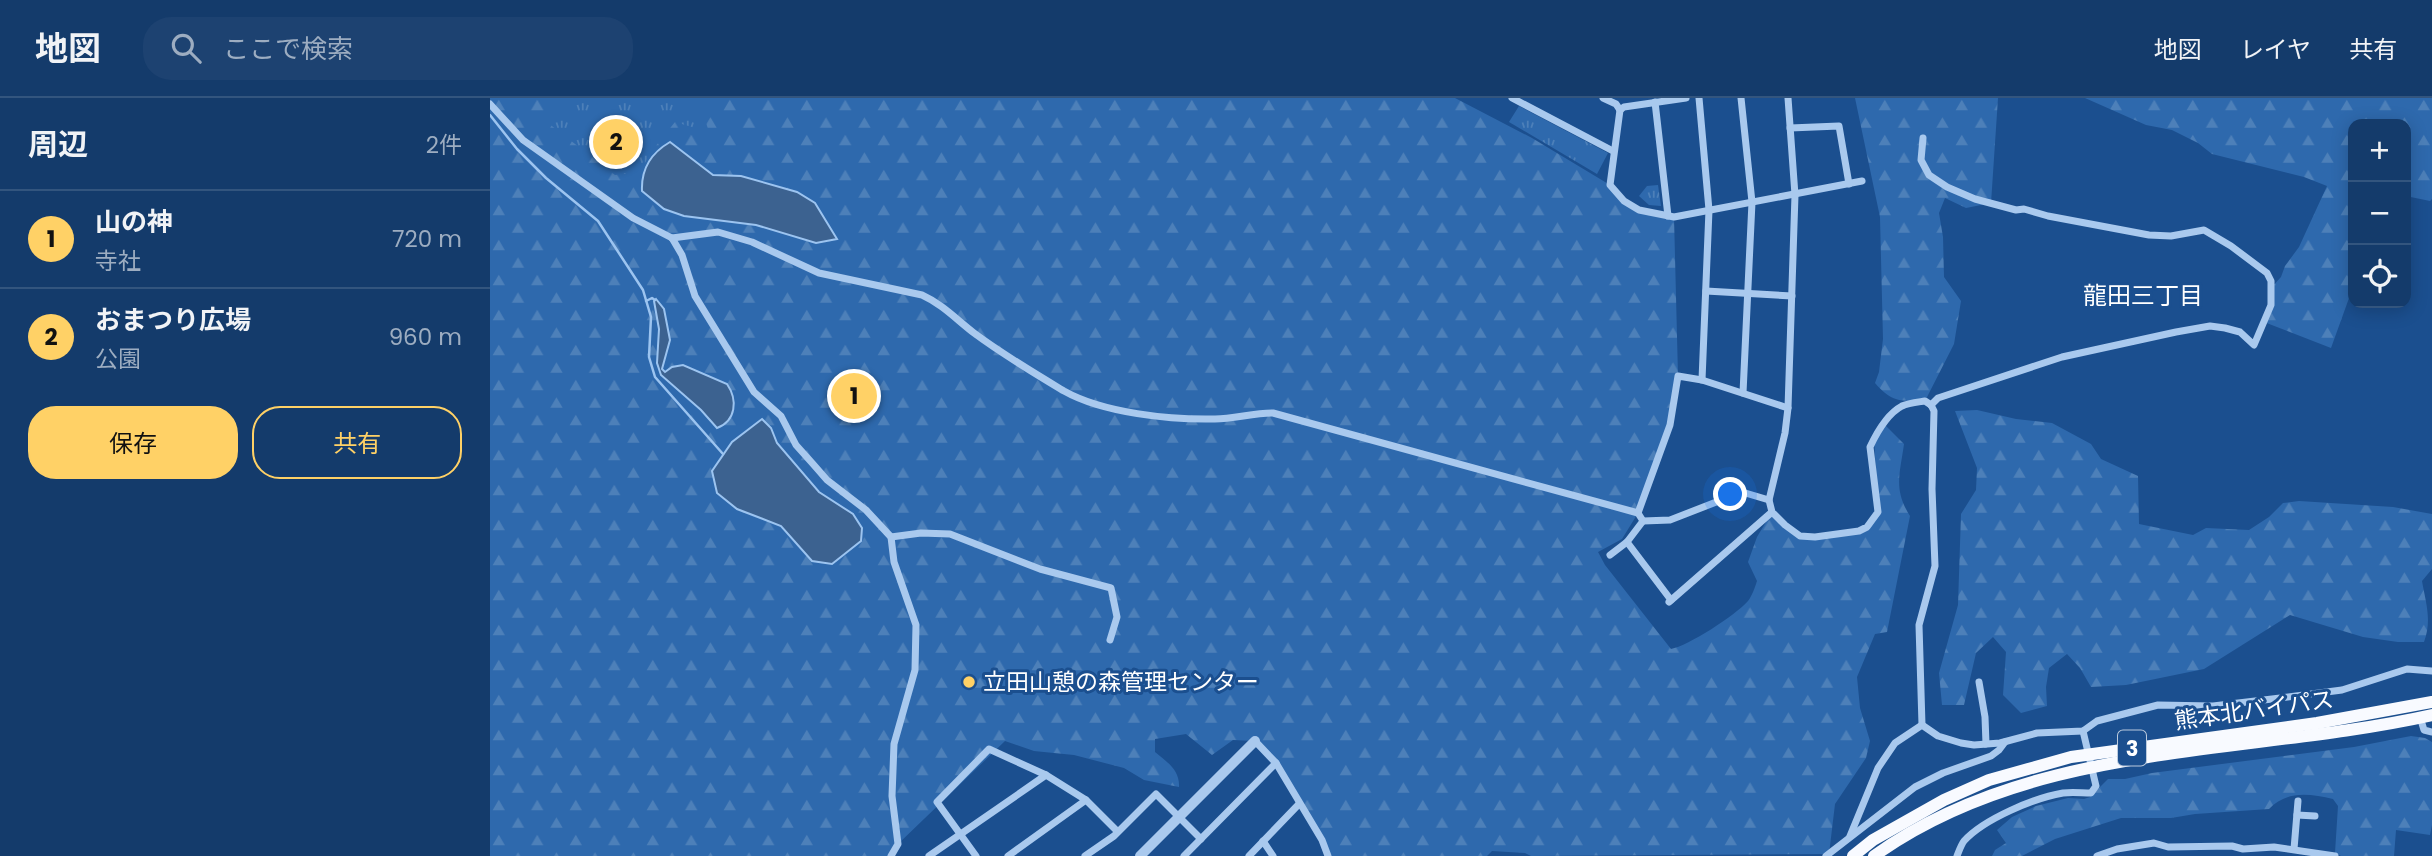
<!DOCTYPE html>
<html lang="ja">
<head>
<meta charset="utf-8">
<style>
	:root { --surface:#143b6b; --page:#1d4271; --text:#f1f3f6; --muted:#9dadc1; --line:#33557e; --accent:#ffd166 }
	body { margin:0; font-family:Poppins,"Noto Sans JP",sans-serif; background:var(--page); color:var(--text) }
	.controls { position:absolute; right:21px; top:21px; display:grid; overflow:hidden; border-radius:14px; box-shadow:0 4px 18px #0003 }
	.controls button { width:63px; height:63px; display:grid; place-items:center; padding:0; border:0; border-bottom:2px solid var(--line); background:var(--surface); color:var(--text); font:35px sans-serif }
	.you { position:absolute; left:1241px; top:397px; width:24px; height:24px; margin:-18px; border:5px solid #fff; border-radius:50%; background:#1a73e8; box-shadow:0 0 0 10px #1a73e833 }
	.badge { display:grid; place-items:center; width:46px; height:46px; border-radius:50%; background:var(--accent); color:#111; font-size:23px; font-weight:700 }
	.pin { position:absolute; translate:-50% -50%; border:4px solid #fff; box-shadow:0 2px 7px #0006 }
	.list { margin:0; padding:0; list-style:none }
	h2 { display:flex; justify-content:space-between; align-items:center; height:91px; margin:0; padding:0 28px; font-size:30px }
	h2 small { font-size:23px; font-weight:400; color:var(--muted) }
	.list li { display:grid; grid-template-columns:46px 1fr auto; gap:21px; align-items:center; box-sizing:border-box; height:98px; padding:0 28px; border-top:2px solid var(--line) }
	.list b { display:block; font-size:26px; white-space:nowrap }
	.list p { margin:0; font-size:23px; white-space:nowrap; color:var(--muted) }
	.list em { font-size:23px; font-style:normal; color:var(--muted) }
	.actions { display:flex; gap:14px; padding:21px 28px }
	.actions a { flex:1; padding:16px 0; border:2px solid var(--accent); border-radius:28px; text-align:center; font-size:24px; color:var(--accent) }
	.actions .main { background:var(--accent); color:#111 }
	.icon { flex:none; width:38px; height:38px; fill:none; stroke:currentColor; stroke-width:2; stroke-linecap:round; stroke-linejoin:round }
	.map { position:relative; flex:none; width:1942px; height:758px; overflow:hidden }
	header { display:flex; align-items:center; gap:42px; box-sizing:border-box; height:98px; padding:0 35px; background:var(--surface); border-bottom:2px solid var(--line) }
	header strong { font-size:33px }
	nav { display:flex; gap:38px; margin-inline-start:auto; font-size:24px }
	.search { width:490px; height:63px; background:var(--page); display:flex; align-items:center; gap:18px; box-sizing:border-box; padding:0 24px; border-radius:28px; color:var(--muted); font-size:26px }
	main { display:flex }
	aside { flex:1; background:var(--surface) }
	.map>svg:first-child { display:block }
</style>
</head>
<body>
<header>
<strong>地図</strong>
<div class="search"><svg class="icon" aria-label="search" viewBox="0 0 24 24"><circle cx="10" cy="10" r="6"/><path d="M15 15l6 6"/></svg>ここで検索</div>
<nav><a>地図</a><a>レイヤ</a><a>共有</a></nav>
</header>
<main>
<aside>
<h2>周辺<small>2件</small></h2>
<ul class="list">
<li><span class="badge">1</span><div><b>山の神</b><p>寺社</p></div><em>720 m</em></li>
<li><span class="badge">2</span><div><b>おまつり広場</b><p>公園</p></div><em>960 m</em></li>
</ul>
<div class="actions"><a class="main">保存</a><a>共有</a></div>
</aside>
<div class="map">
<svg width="1942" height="758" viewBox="0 0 1942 758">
	<defs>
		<pattern id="forest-firs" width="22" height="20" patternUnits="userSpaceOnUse" patternTransform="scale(1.75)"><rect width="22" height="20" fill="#2e69ad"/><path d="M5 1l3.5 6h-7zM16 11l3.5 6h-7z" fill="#4d80b9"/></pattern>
		<pattern id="park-tufts" width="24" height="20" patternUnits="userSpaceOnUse" patternTransform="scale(1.75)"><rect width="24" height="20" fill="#2e69ad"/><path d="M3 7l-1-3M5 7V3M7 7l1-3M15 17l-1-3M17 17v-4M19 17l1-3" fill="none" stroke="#4d80b9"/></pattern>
	</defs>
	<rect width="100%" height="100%" fill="#1b4f8f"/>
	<g fill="url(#forest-firs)">
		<path d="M0,0h965l77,40 78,47 19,19 45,13 4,159 -4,32 -36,105 -16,26 -24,13 7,13 66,84c17,-3 65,-34 77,-48 4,-5 7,-14 9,-20l-9,-19 9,-25 15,-25 28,24 59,-5 19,-19 -4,-75 9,-14 21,21c-4,30 -11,45 6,72l-23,116 -12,2 -18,43 3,31 10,33 -4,17 -31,46 -6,50 -298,2 -6,-3 -33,-2 -5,5h-159l-52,-93 -21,-22 -22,-1 -21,15 -26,-21 -31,5v13c12,10 25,18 24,35l-35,-7 -20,-12 -50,-13 -40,-4 -29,-10 -107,103 -7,12h-401z"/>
		<path d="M1365,0h143l-7,105 -25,5 -21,-10 -6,15 4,24 1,40 17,24 -7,43 -29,57c-24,0 -33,2 -50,-18l4,-11 4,-33 -3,-122z"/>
		<path d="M1595,0h347v101l-2,2 -24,-5v-72h-53v163l-22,61 -67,-26 7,-34 10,-11 4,-11 14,-19 28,-61 -23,-9 -92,-23 -14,-11 -26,-13 -26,-5z"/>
		<path d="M1487,312l39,9 36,4 39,21 10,15 37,17 1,48 54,11 13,-7 43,2 20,-13 14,-14 16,-2 94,6 39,7v55l-10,12c4,23 10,39 2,61h-26l-35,-5 -73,-22 -86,54 -78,16 -35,2 -11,-19 -13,-14 -18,14 -3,19 1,19 -26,7 -18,-18 3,-43 -13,-15 -17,16 -12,52h-22l-3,-32 19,-68 3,-91 15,-24 1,-22 -22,-57z"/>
		<path d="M1921,638l14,2 7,4v83l-2,10 -34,-5 -2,26h-53l-6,-3 3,-47 -5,-7c-23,-5 -46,-9 -64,10l-74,5 -24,4h-50l-66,21 -33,17h-30l3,-6 11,-7 -9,-13 15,-13 24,-11 32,-8 16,1 6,-2 18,-18h17l27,-6 202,-26z"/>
	</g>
	<g fill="url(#park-tufts)">
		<path d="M60,0h148l11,34 -34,-10 -24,30 -11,20 -25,3 -67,-52z"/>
		<path d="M1029,8l89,47 -11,21 -88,-52z"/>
		<path d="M1168,87l3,21 -12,-1 -10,-9 8,-10z"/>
	</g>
	<g fill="#3c6290" stroke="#9cc4f0" stroke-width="2">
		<path d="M180,44l43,33 28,1 56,16 18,11 22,36 -21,4 -60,-18 -72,-9 -20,-7 -22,-18c-1,-22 9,-38 28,-49z"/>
		<path d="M166,201l8,10 6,31 -8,29 3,3 7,-5 11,-2 44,19c11,16 9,37 -10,44l-16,-18 -40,-35 -4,-12 2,-34 -5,-28z"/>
		<path d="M272,321l9,9 6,15 42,49 34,22 9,14 -1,13 -29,23 -20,-3 -31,-35 -44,-17 -20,-16 -5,-22 20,-29z"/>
	</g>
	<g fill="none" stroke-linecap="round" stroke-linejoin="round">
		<g stroke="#9cc4f0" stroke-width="2.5">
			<path d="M0,17l27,34 29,29 52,43 45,69 8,27 -2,40 6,20 68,77"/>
			<path d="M156,203l6,-3 3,2"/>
		</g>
		<g stroke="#a9c9ee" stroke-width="7">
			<path d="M1022,0l101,53"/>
			<path d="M1113,0l13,6 4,6"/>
			<path d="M1209,0l10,112 -7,170"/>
			<path d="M1251,0l11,104 -9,191"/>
			<path d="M1298,0l7,97 -7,213 -3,25 -16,67 3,12 13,13 15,11 15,1 44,-6 8,-4 11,-15 -8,-65c7,-15 17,-33 32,-41 6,-3 17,-4 23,-5l6,4"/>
			<path d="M1165,4l13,114"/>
			<path d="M0,6l33,36 110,78 39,20 10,17 13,41 59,96 27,24 15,29 17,19 14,16 39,30 25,27 3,25 22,63 -1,45 -21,74 -2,52 6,48 -7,12"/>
			<path d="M1130,12l-10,75 14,16 15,9 35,7 188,-36"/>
			<path d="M1130,12l4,-3 62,-9"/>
			<path d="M1300,30l49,-2 10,58"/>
			<path d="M1433,40l-2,22 8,15 18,12 28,12 41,11 8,-1 24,7 101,19 22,1 33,-6 27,16 36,27 4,8v24l-17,40 -14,-13 -15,-4 -15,-2 -34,6 -114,25 -124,41 -7,7"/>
			<path d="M182,140l46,-6 34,10 67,31 103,22c20,9 35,25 52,38 28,21 60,40 90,58 39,22 106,29 151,28 19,0 38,-6 58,-6l365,100 5,8 -16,21 -17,13"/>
			<path d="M1216,193l86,5"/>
			<path d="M1148,415l32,-88 8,-49 24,4 86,28"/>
			<path d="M1153,423l27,-1 72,-28 27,8"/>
			<path d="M401,439l30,-4 29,1 90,35 71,19 6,29 -7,23"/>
			<path d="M1137,444l44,58"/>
			<path d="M1179,504l103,-90"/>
			<path d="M1489,584l6,35 1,27"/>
			<path d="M1930,619l4,13 8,2"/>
			<path d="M1432,627l16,11 23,7 13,2 26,-2 37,-10 46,-2 14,-10 61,-16 55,1 59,-7 70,-9 65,-21 25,2"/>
			<path d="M1432,627l-3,-100 16,-59 -3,-77 2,-78 -3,-6"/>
			<path d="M765,643l21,22 46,77 6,16"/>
			<path d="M1807,717l18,1"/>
			<path d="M1360,738l28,-68 17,-25 27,-18"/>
			<path d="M773,743l10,15"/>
			<path d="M1804,751l4,-48"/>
			<path d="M439,758l117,-81"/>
			<path d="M486,758l-39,-54 52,-53 57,26 40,25 31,31"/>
			<path d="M518,758l78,-56"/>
			<path d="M595,758l29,-20 42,-42 45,45"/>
			<path d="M694,758l92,-93"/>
			<path d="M759,758l50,-52"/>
			<path d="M1336,758l89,-69 28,-14 48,-17 8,-6 6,-8"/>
			<path d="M1467,758c2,-5 4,-11 7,-15 20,-22 70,-43 99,-48 9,-1 19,0 28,0l5,-7 -13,-55"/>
			<path d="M1607,758l20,-7 37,-6 14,4 64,-1 11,3 31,-2 61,9"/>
		</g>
		<path stroke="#a9c9ee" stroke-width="10" d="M650,758l115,-115"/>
		<g stroke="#f8faff" stroke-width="12">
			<path d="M1363,758l20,-16 71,-40 45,-20 82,-23 246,-34 115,-21"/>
			<path d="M1384,758c160,-115 373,-100 558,-141"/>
		</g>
	</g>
	<circle fill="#ffd166" stroke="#1b4f8f" stroke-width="2.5" cx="479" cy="584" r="7"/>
	<g text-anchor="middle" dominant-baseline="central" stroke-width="6" stroke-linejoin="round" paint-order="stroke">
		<rect fill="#1b4f8f" stroke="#bbcadd" stroke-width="2" x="1628" y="632.5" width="28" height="35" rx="5"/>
		<g font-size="21" font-weight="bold" fill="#fff">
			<text x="1642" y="650">3</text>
		</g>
		<g font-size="23" fill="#fff" stroke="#1b4f8f" text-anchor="start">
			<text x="493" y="584">立田山憩の森管理センター</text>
		</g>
		<g font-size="23" fill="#fff" stroke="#1b4f8f">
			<text transform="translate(1764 612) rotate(-8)">熊本北バイパス</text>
		</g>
		<g font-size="24" fill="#fff" stroke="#1b4f8f">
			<text x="1653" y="197">龍田三丁目</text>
		</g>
	</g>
</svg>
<div class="controls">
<button>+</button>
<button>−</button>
<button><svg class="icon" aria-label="locate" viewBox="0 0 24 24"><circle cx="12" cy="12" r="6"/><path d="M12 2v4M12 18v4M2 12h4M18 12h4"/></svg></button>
</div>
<div class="you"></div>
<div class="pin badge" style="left:364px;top:298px">1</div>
<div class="pin badge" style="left:126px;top:44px">2</div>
</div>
</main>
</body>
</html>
